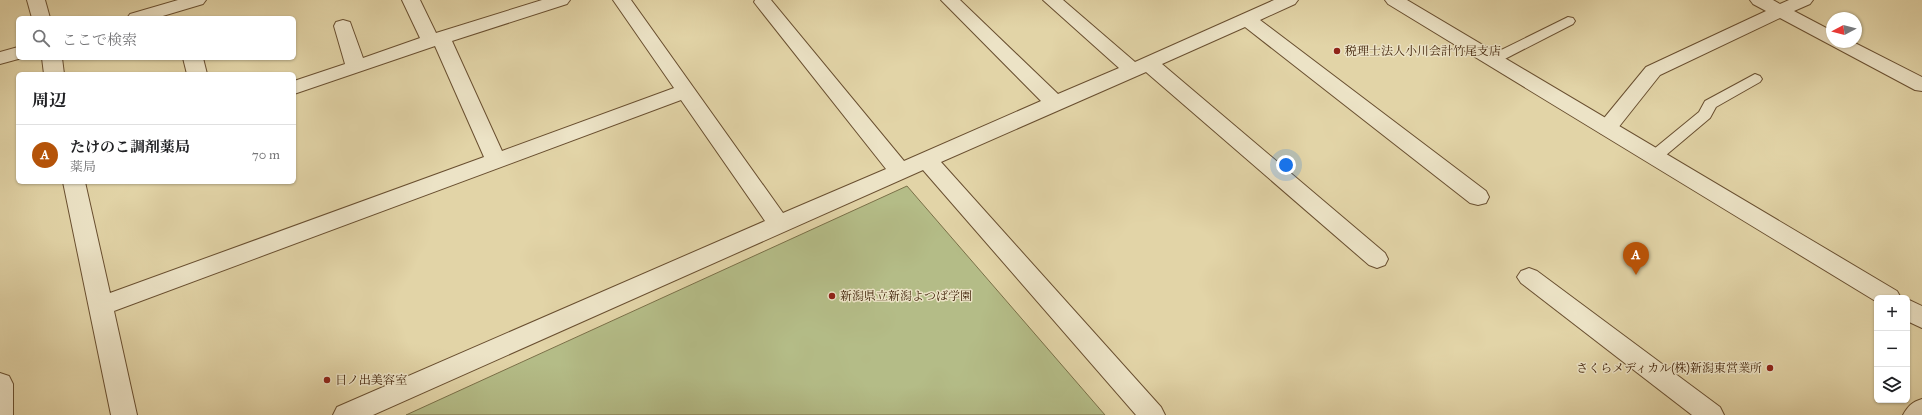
<!DOCTYPE html>
<html lang="ja">
<head>
<meta charset="utf-8">
<style>
	:root { --surface:#fff; --page:#f6f6f6; --text:#202124; --muted:#757577; --line:#e0e0e0; --accent:#b45309 }
	body { margin:0; font-family:"IM FELL Great Primer","Noto Serif JP",serif; background:var(--page); color:var(--text) }
	.controls { position:absolute; right:12px; bottom:12px; display:grid; overflow:hidden; border-radius:6px; box-shadow:0 1px 3px #0004 }
	.controls button { width:36px; height:36px; display:grid; place-items:center; padding:0; border:0; border-bottom:1px solid var(--line); background:var(--surface); color:var(--text); font:20px sans-serif }
	.compass { position:absolute; left:1826px; top:12px; width:36px; height:36px; border-radius:50%; background:var(--surface); box-shadow:0 1px 3px #0004; rotate:263deg }
	.you { position:absolute; left:1286px; top:165px; width:14px; height:14px; margin:-10px; border:3px solid #fff; border-radius:50%; background:#1a73e8; box-shadow:0 0 0 6px #1a73e833 }
	.badge { display:grid; place-items:center; width:26px; height:26px; border-radius:50%; background:var(--accent); color:#fff; font-size:13px; font-weight:700 }
	.pin { position:absolute; translate:-50% -33px; filter:drop-shadow(0 1px 2px #0008) }
	.pin::after { content:''; position:absolute; top:21px; width:14px; height:12px; background:inherit; clip-path:polygon(0 0,100% 0,50% 100%) }
	.list { margin:0; padding:0; list-style:none }
	h2 { display:flex; justify-content:space-between; align-items:center; height:52px; margin:0; padding:0 16px; font-size:17px }
	h2 small { font-size:13px; font-weight:400; color:var(--muted) }
	.list li { display:grid; grid-template-columns:26px 1fr auto; gap:12px; align-items:center; box-sizing:border-box; height:60px; padding:0 16px; border-top:1px solid var(--line) }
	.list b { display:block; font-size:15px; white-space:nowrap }
	.list p { margin:0; font-size:13px; white-space:nowrap; color:var(--muted) }
	.list em { font-size:13px; font-style:normal; color:var(--muted) }
	.icon { flex:none; width:22px; height:22px; fill:none; stroke:currentColor; stroke-width:2; stroke-linecap:round; stroke-linejoin:round }
	.map { position:relative; flex:none; width:1922px; height:415px; overflow:hidden }
	.search { position:absolute; background:var(--surface); box-shadow:0 1px 3px #0004; left:16px; top:16px; width:280px; height:44px; display:flex; align-items:center; gap:10px; box-sizing:border-box; padding:0 14px; border-radius:6px; color:var(--muted); font-size:15px }
	.panel { position:absolute; background:var(--surface); box-shadow:0 1px 3px #0004; left:16px; top:72px; width:280px; height:112px; border-radius:6px }
	.map>svg:first-child { display:block }
</style>
</head>
<body>
<div class="map">
<svg width="1922" height="415" viewBox="0 0 1922 415">
	<rect width="100%" height="100%" fill="#e2d4a7"/>
	<filter id="stains"><feTurbulence type="fractalNoise" baseFrequency=".005" numOctaves="4"/><feColorMatrix values="0 0 0 0 .2 0 0 0 0 .09 0 0 0 0 .02 0 0 0 .5 -.17"/></filter>
	<radialGradient id="worn" r=".72"><stop offset=".6" stop-color="#630" stop-opacity="0"/><stop offset="1" stop-color="#630" stop-opacity=".3"/></radialGradient>
	<path fill="#b4bc87" stroke="#7a7048" d="M907,186l198,229h-699z"/>
	<g fill="none" stroke-linecap="round" stroke-linejoin="round">
		<defs>
			<g id="service">
				<path d="M1568,17l5,1 2,3 -2,3 -76,39h-10l-2,-3 2,-3z"/>
				<path d="M1755,74l5,2 2,3 -2,3 -44,25 -6,11 -51,43 -5,1 -5,-1 -3,-4 3,-4 50,-41 6,-11z"/>
			</g>
			<g id="minor">
				<path d="M27,0h18l5,18h-18z"/>
				<path d="M178,0h28l-3,4 -47,14h-29l3,-4z"/>
				<path d="M402,0h18l16,33 106,-33h28l-3,4 -115,37 50,110 172,-63 -61,-88h18l152,213 103,-44 -129,-163 -3,-4 1,-2h16l133,161 137,-60 -100,-101h19l98,94 61,-26 -76,-68h20l72,62 139,-62h24l-3,4 -35,16 226,171 3,6 -3,6 -8,2 -8,-2 -225,-176 -83,37 223,189 3,6 -3,6 -8,3 -8,-3 -223,-193 -205,90 220,245 4,8h-29l-213,-245 -550,245h-40l4,-8 428,-186 -84,-121 -567,211 23,104h-26l-48,-233h22l25,111 374,-136 -49,-111 -141,48v-13l51,-17 -11,-38 2,-4 7,-2 7,2 13,36 57,-20z"/>
				<path d="M1750,0h23l7,4 9,-4h24l-3,4 -16,7 38,20v11h21l69,35v14l-7,-1 -135,-72 -120,57 -46,58 -7,2 -7,-2 -3,-5 3,-5 46,-56 120,-56 -13,-7z"/>
				<path d="M18,47v11h4l-22,6v-12z"/>
				<path d="M42,58h20l2,16h-20z"/>
				<path d="M183,58h20l4,16h-20z"/>
				<path d="M1529,268l8,3 183,136 4,8h-32l-171,-132 -4,-6 4,-6z"/>
				<path d="M0,373l9,3 4,8v31h-13z"/>
				<path d="M1922,399v16h-19c5,-9 9,-13 19,-16z"/>
			</g>
			<g id="tertiary">
				<path d="M1385,0h22l490,291 4,7h-24v4l-489,-298z"/>
				<path d="M1907,299l15,7v22l-15,-7z"/>
			</g>
		</defs>
		<use href="#service" stroke="#694f30" stroke-width="2"/>
		<use href="#minor" stroke="#694f30" stroke-width="2"/>
		<use href="#tertiary" stroke="#694f30" stroke-width="2"/>
		<use href="#service" fill="#ece3c6" fill-rule="evenodd"/>
		<use href="#minor" fill="#ece3c6" fill-rule="evenodd"/>
		<use href="#tertiary" fill="#ece3c6" fill-rule="evenodd"/>
	</g>
	<g fill="#8f2418" stroke="#ece3c6" stroke-width="1.5">
		<circle cx="1337" cy="51" r="4"/>
		<circle cx="832" cy="296" r="4"/>
		<circle cx="1770" cy="368" r="4"/>
		<circle cx="327" cy="380" r="4"/>
	</g>
	<g text-anchor="middle" dominant-baseline="central" stroke-width="3" stroke-linejoin="round" paint-order="stroke">
		<g font-size="12" fill="#412309" stroke="#ece3c6" text-anchor="start">
			<text x="1345" y="51">税理士法人小川会計竹尾支店</text>
			<text x="840" y="296">新潟県立新潟よつば学園</text>
			<text x="1762" y="368" text-anchor="end">さくらメディカル(株)新潟東営業所</text>
			<text x="335" y="380">日ノ出美容室</text>
		</g>
	</g>
	<rect width="100%" height="100%" filter="url(#stains)"/>
	<rect width="100%" height="100%" fill="url(#worn)"/>
</svg>
<div class="controls">
<button>+</button>
<button>−</button>
<button><svg class="icon" aria-label="layers" viewBox="0 0 24 24"><path d="M12 4l9 5-9 5-9-5zM3 14l9 5 9-5"/></svg></button>
</div>
<svg class="compass" viewBox="-18 -18 36 36"><path d="M0-13l5 13h-10z" fill="#e53935"/><path d="M0 13l5-13h-10z" fill="#757577"/></svg>
<div class="you"></div>
<div class="pin badge" style="left:1636px;top:275px">A</div>
<div class="search"><svg class="icon" aria-label="search" viewBox="0 0 24 24"><circle cx="10" cy="10" r="6"/><path d="M15 15l6 6"/></svg>ここで検索</div>
<section class="panel">
<h2>周辺<small></small></h2>
<ul class="list">
<li><span class="badge">A</span><div><b>たけのこ調剤薬局</b><p>薬局</p></div><em>70 m</em></li>
</ul>
</section>
</div>
</body>
</html>
